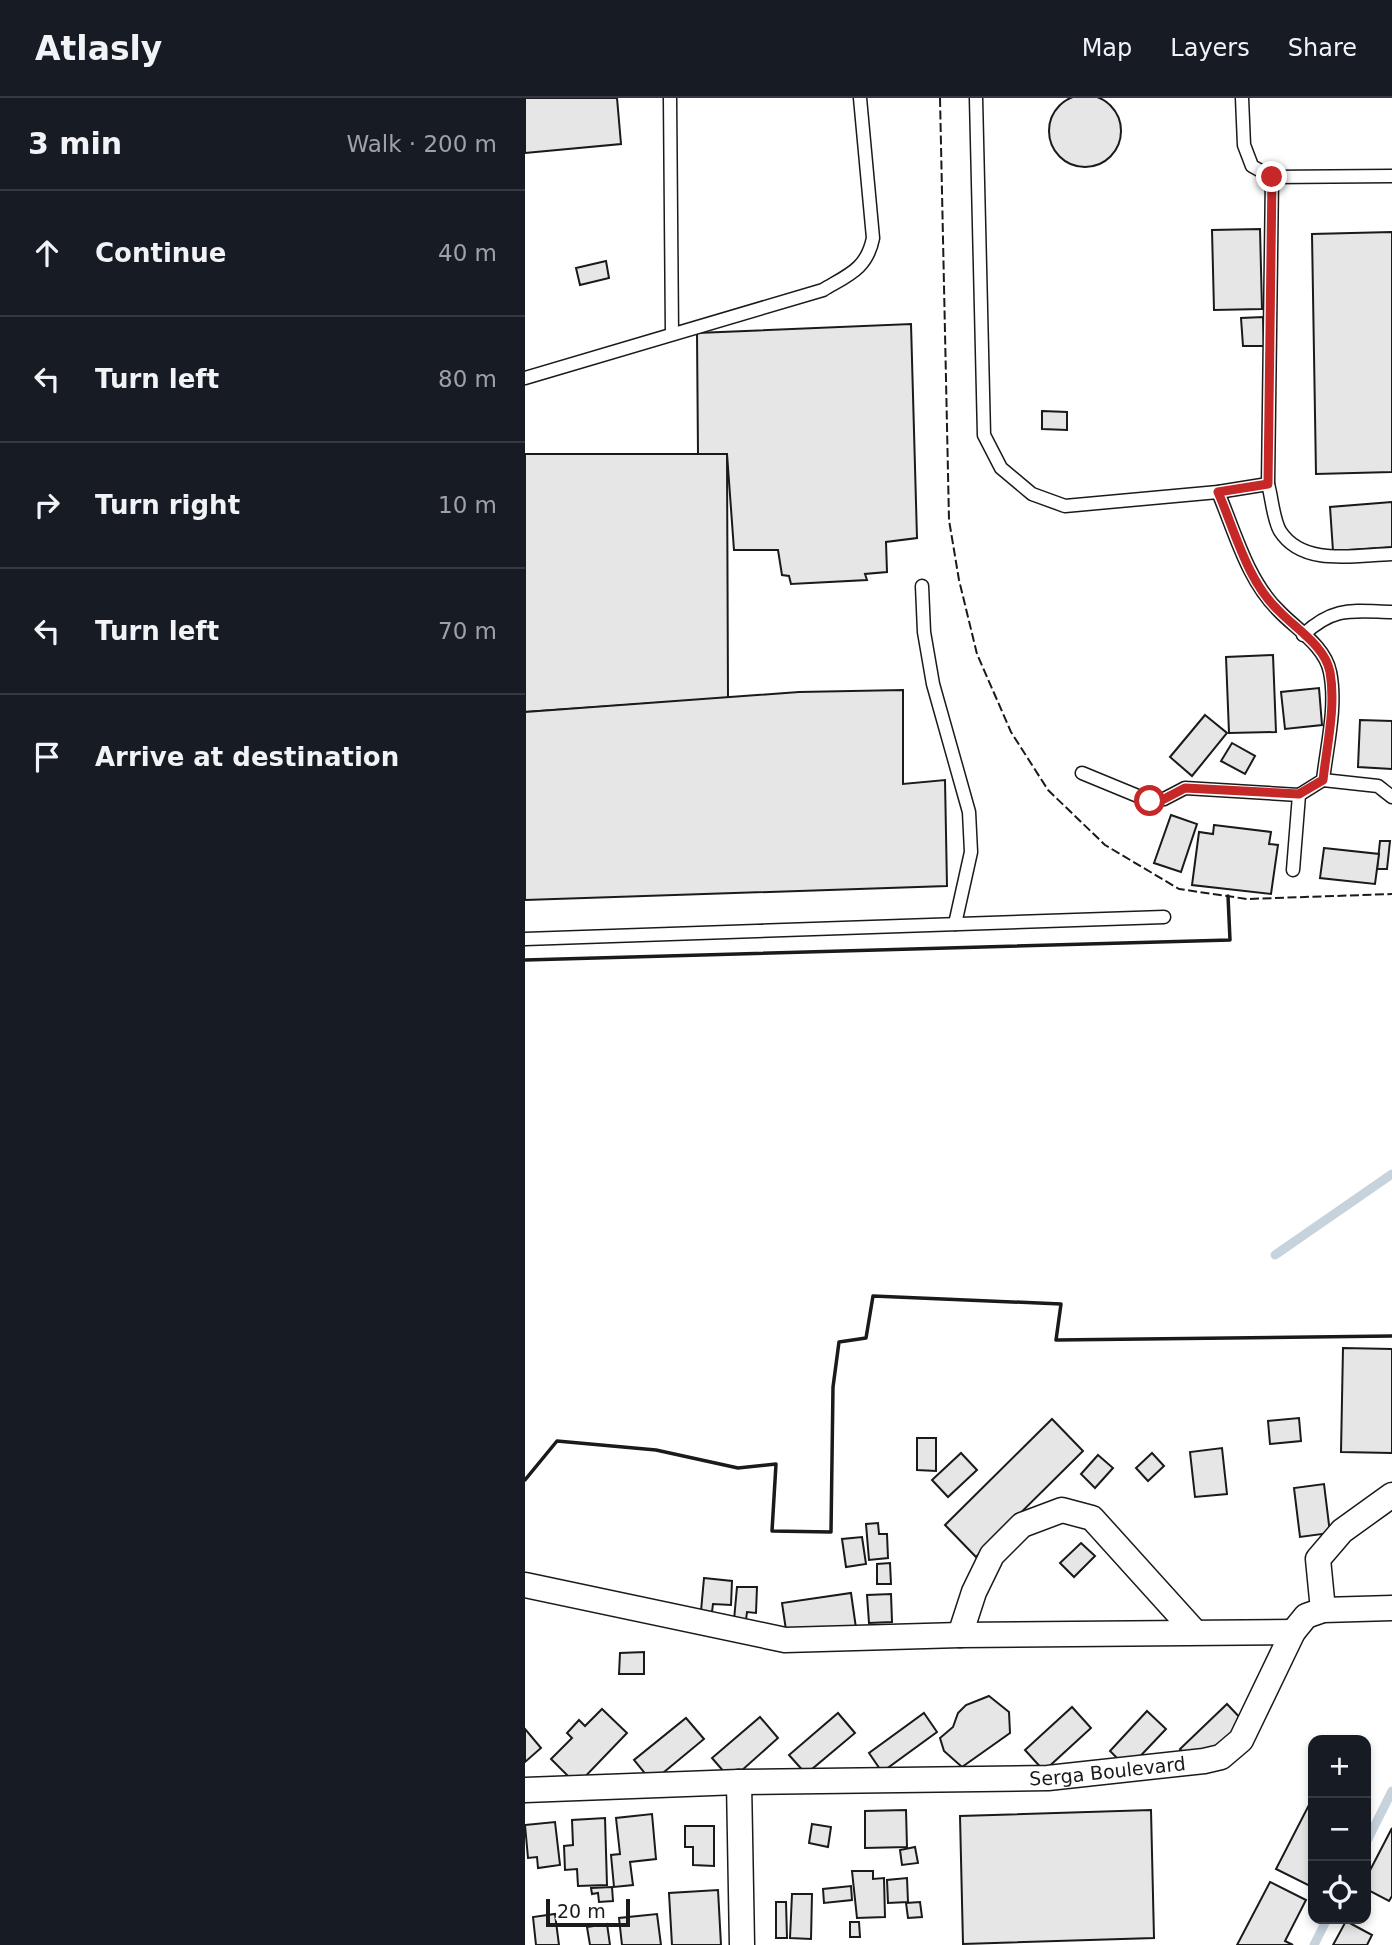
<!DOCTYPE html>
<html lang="en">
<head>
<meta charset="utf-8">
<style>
	:root { --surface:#171b24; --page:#242831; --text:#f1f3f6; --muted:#9ea1a6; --line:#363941 }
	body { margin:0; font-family:"DejaVu Sans",sans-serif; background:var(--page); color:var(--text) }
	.controls { position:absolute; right:21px; bottom:21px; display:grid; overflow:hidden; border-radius:14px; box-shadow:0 4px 10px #0003 }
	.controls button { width:63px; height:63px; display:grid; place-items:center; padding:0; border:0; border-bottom:2px solid var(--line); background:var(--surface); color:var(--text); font:35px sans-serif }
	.scale { position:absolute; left:21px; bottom:18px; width:84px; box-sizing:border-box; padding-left:7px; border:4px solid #1a1a1a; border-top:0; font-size:19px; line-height:24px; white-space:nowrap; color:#1a1a1a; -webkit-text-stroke:5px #fff; paint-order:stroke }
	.stop { position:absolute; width:21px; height:21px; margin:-16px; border:5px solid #c62828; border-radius:50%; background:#fff }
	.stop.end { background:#c62828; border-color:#fff; box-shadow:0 2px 7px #0008 }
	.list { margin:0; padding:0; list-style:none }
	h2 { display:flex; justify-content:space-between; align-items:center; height:91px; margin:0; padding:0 28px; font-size:30px }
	h2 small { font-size:23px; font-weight:400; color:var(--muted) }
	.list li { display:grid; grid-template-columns:46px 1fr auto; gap:21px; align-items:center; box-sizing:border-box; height:126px; padding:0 28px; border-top:2px solid var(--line) }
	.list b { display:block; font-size:26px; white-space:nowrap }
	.list em { font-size:23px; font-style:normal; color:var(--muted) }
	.icon { flex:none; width:38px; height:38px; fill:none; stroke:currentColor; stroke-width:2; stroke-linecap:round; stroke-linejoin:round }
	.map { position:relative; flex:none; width:867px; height:1847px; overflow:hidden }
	header { display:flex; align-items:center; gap:42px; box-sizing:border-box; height:98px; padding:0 35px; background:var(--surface); border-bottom:2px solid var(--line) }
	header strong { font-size:33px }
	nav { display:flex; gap:38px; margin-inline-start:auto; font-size:24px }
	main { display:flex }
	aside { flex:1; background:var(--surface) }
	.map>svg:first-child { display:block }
</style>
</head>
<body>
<header>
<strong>Atlasly</strong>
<nav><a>Map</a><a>Layers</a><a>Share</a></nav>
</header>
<main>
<aside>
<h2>3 min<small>Walk · 200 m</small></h2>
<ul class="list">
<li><svg class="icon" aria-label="ahead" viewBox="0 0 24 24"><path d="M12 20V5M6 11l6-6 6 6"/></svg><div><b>Continue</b></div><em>40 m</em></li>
<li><svg class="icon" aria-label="left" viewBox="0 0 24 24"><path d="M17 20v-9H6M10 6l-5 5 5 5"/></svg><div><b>Turn left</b></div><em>80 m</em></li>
<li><svg class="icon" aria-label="right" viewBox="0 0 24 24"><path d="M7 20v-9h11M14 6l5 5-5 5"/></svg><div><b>Turn right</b></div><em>10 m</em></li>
<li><svg class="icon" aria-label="left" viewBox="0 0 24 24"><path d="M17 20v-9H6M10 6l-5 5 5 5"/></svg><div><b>Turn left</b></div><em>70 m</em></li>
<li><svg class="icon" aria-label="arrive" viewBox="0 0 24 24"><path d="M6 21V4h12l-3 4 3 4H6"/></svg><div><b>Arrive at destination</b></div></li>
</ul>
</aside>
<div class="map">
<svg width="867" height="1847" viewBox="0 0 867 1847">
	<rect width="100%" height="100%" fill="#fff"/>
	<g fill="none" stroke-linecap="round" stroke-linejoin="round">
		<g stroke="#c6d2dc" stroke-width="9">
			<path d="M750,1157l117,-81"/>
			<path d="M841,1745l26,-52"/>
			<path d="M789,1847l13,-26"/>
		</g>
	</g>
	<g fill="#e6e6e6" stroke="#1a1a1a" stroke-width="2">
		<circle cx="560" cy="33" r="36"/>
		<path d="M0,0h92l4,46 -96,9z"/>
		<path d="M735,131l2,80 -48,1 -2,-80z"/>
		<path d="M867,134v240l-76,2 -4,-240z"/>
		<path d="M81,163l3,17 -29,7 -4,-17z"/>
		<path d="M738,219l1,29h-21l-2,-28z"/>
		<path d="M386,226l6,214 -31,4 1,30 -22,2 2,6 -76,4 -2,-8 -7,-1 -4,-25h-44l-7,-96h-29l-1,-121z"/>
		<path d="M517,313l25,1v18l-25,-1z"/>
		<path d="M0,356h202l1,244 -203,14z"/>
		<path d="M867,404v45l-59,4 -3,-44z"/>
		<path d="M748,557l3,77 -47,1 -3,-76z"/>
		<path d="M794,590l3,37 -37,4 -4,-37z"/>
		<path d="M378,592v94l42,-4 2,106 -422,14v-188l274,-20z"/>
		<path d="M680,617l22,18 -35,43 -22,-19z"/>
		<path d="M835,622l32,1v48l-34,-2z"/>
		<path d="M707,645l23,13 -10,18 -24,-13z"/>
		<path d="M646,717l26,9 -16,48 -27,-9z"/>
		<path d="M689,727l57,7 -2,12 9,1 -7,49 -79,-9 7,-53 14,2z"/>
		<path d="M855,743h10l-3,28h-10z"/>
		<path d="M799,750l55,6 -4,30 -55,-6z"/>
		<path d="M818,1250l49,1v104l-51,-1z"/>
		<path d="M774,1320l2,23 -31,3 -2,-23z"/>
		<path d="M527,1321l31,32 -107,106 -31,-32z"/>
		<path d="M392,1340h19v33l-19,-1z"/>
		<path d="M697,1350l5,46 -32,3 -5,-45z"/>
		<path d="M436,1355l16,17 -29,27 -16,-17z"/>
		<path d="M627,1355l12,13 -16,15 -12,-13z"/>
		<path d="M573,1357l15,13 -18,20 -14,-14z"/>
		<path d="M799,1386l6,49 -30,4 -6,-49z"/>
		<path d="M353,1425l1,11h8l1,24 -19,2 -3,-36z"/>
		<path d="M337,1439l4,27 -20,3 -4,-28z"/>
		<path d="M556,1445l14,13 -21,21 -14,-14z"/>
		<path d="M365,1465l1,21h-14v-20z"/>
		<path d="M179,1480l28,3 -1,24 -18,-1 -1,8 -11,-1z"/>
		<path d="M212,1489h20l-1,26 -9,-1 -1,8h-12z"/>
		<path d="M326,1495l5,35 -69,9 -5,-34z"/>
		<path d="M366,1496l1,28 -23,1 -2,-28z"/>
		<path d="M119,1554v22h-25l1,-21z"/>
		<path d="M464,1598l20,16 1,21 -48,34 -18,-16 -4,-13 13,-11 5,-14 8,-8z"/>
		<path d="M702,1606l19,20 -37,35 -19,1 -10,-11z"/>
		<path d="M547,1609l19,21 -47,43 -19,-21z"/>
		<path d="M77,1611l25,24 -50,52 -26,-26 21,-21 -5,-5 12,-13 6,6z"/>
		<path d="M622,1613l19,18 -38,40 -18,-18z"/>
		<path d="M313,1615l17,20 -49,41 -17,-19z"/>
		<path d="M399,1615l13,19 -55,40 -13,-19z"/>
		<path d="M235,1619l18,21 -47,42 -19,-22z"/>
		<path d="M161,1620l18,21 -52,43 -18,-22z"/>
		<path d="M0,1631l16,19 -16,14z"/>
		<path d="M786,1703l2,1 -1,85 -36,-18z"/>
		<path d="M381,1712l1,37 -42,1v-37z"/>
		<path d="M626,1712l3,128 -191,6 -3,-128z"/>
		<path d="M127,1716l4,45 -26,3 3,23 -19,2 -3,-32 9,-1 -4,-36z"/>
		<path d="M80,1720l2,67 -29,1 -1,-17 -12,1 -1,-24 9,-1 -1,-25z"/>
		<path d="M30,1724l5,43 -22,3 -1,-11 -9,1 -3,-33z"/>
		<path d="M287,1726l19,3 -3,20 -19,-4z"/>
		<path d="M160,1728h29v40l-21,-1v-18h-8z"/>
		<path d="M867,1730v68l-3,5 -23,-12v-11z"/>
		<path d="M390,1749l3,16 -16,2 -2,-15z"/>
		<path d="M327,1773h21v8l11,-1 1,39 -28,1z"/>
		<path d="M382,1780l1,24 -20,1 -1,-23z"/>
		<path d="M745,1784l36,18 -21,41 8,4h-56z"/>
		<path d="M326,1788l1,14 -28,3 -1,-14z"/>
		<path d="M87,1789l1,14 -14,1 -1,-9 -6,1 -1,-6z"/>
		<path d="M193,1792l3,55h-49l-3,-52z"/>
		<path d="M267,1796h20l-1,45 -21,-1z"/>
		<path d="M251,1804h10l1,36h-11z"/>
		<path d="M395,1804l2,15 -14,1 -2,-15z"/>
		<path d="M30,1816l4,31h-23l-3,-28z"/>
		<path d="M132,1816l4,31h-39l-3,-27z"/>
		<path d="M821,1823l26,14 -5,10h-34z"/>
		<path d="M325,1824h9l1,15h-10z"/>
		<path d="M82,1826l3,21h-20l-3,-18z"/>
	</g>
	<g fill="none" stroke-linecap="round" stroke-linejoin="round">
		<defs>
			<g id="service">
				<path d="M145,0l2,236"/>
				<path d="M451,0l8,337 17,33 31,26 33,12 153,-14 50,-8"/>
				<path d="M717,0l2,47 8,21 20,11 120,-1"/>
				<path d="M747,79l-4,307c4,14 5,35 12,47 23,36 75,24 112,23"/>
				<path d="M0,280l298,-88c25,-15 44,-21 50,-52l-13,-140"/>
				<path d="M693,394c17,40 29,88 61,119 17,18 46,35 51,61 7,34 -3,73 -7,108"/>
				<path d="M397,488l2,46 9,52 36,128 2,40 -16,72"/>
				<path d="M778,537c31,-29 49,-24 89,-23"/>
				<path d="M557,675l68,28 14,-2 21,-11 114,7"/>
				<path d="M768,772l6,-75 24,-15 55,6 14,11"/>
				<path d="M0,841l639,-22"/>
			</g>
			<g id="minor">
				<path d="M0,1487l260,55 175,-5 333,-3"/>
				<path d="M798,1512l-5,-51 24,-28 50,-36"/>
				<path d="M435,1537l14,-43 18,-37 30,-30 40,-15 30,8 103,114"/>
				<path d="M214,1684l3,163"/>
				<path id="s1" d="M0,1692l214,-8 309,-4 156,-17 17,-4 20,-17 52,-108 13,-16 17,-6 69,-2"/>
			</g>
		</defs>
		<use href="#service" stroke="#1a1a1a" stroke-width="15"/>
		<use href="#minor" stroke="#1a1a1a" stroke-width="27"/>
		<use href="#service" stroke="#fff" stroke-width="12"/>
		<use href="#minor" stroke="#fff" stroke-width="24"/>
		<path stroke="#1a1a1a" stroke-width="2" stroke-dasharray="9 3.5" stroke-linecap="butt" d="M415,0l9,422 10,60 18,74 34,78 37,58 57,55 74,44 68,10 145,-5"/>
		<g stroke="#1a1a1a" stroke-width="3.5">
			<path d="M0,862l705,-20 -2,-44"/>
			<path d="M0,1382l32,-39 99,9 82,18 38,-4 -4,67 59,1 2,-145 6,-45 27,-4 7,-42 188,8 -5,36 336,-4"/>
		</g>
	</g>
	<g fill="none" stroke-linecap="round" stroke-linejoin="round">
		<path stroke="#c62828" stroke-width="9" d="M625,703l14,-2 21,-11 114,6 24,-14c4,-35 13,-74 7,-108 -5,-26 -34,-43 -51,-61 -32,-30 -44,-80 -61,-119l50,-8 4,-307"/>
	</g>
	<g text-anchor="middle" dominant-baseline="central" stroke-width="5" stroke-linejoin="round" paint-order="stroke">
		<g font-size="19" fill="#1a1a1a" stroke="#fff">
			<text stroke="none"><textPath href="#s1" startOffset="583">Serga Boulevard</textPath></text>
		</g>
	</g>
</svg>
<div class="controls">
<button>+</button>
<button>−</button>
<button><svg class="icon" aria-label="locate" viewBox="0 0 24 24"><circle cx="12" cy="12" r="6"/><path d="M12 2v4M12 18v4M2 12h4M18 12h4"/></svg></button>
</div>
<div class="scale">20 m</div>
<div class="stop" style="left:625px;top:703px"></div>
<div class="stop end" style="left:747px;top:79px"></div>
</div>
</main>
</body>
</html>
